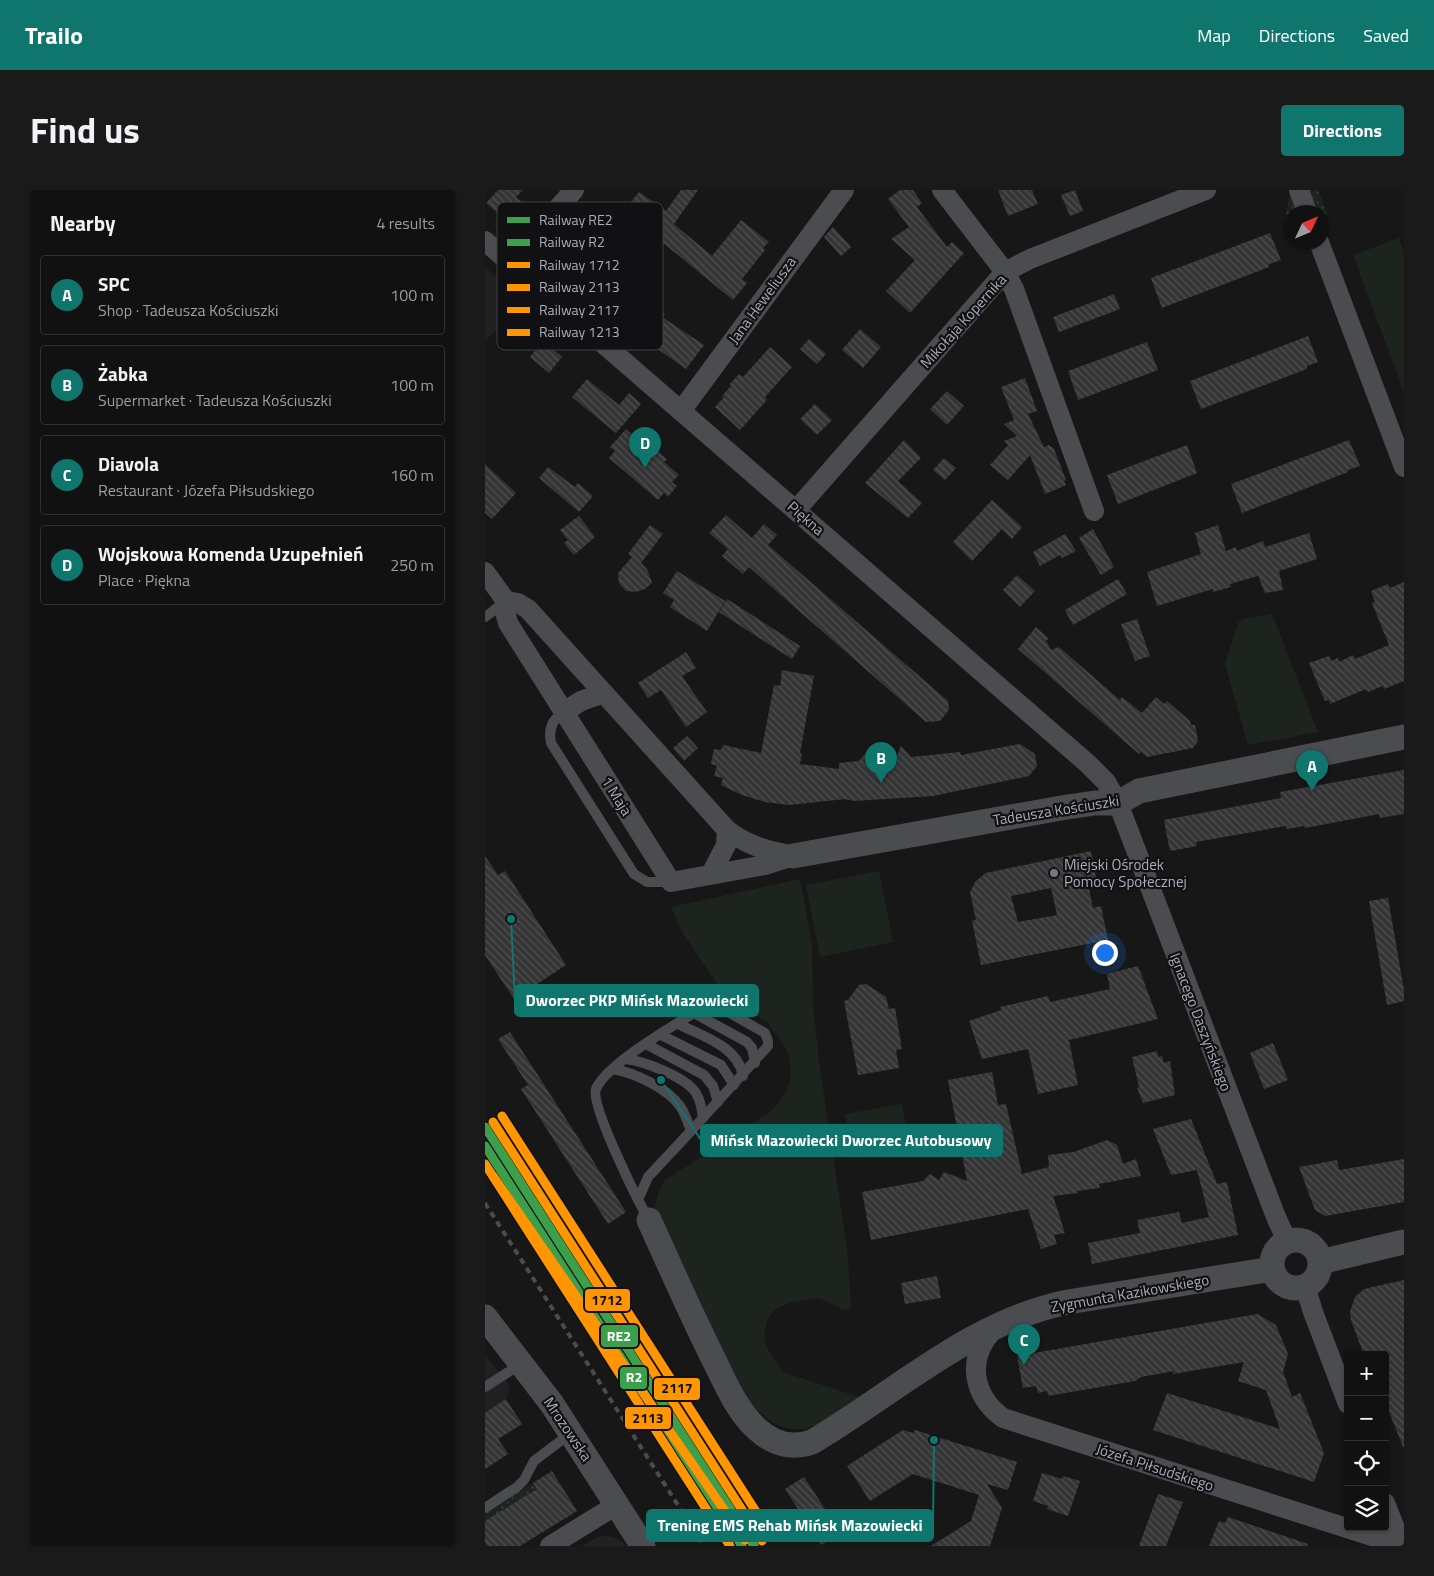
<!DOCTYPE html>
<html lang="en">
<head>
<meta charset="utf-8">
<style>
	:root { --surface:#111; --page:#1a1a1a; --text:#f1f3f6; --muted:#9c9d9f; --line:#303131; --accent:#0f766e }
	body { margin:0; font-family:"Titillium Web",sans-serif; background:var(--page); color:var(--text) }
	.controls { position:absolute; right:15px; bottom:15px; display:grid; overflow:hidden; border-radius:5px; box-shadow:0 1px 4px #0004 }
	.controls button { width:45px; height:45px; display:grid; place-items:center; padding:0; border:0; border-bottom:1px solid var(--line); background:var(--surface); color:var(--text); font:25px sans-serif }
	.compass { position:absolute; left:799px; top:15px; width:45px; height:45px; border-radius:50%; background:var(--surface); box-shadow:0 1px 4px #0004; rotate:46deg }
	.you { position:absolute; left:619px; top:762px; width:18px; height:18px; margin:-12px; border:4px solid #fff; border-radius:50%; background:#1a73e8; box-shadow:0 0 0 8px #1a73e833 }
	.badge { display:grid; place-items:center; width:32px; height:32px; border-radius:50%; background:var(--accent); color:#fff; font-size:16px; font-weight:700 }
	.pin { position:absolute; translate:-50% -41px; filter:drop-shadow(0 1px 2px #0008) }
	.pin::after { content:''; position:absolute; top:26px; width:18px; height:15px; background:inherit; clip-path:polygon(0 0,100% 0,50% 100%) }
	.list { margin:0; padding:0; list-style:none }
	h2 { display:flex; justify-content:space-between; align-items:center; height:65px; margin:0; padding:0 20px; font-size:21px }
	h2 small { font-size:16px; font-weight:400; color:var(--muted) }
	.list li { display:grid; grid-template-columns:32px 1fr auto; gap:15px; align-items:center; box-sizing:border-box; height:80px; margin:0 10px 10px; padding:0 10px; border:1px solid var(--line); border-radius:5px }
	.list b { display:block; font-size:19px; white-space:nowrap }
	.list p { margin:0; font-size:16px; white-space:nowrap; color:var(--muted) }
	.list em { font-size:16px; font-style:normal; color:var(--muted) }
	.icon { flex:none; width:28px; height:28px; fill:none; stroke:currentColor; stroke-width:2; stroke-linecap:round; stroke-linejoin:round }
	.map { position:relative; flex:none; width:919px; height:1356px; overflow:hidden; border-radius:5px }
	header { display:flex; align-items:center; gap:30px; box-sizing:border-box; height:70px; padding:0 25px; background:var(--accent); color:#fff }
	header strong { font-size:24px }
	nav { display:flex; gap:28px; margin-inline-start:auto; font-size:18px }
	.intro { display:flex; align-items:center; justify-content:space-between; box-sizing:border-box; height:120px; padding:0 30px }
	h1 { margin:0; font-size:35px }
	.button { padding:12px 22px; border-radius:5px; background:var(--accent); color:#fff; font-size:18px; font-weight:700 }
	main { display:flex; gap:30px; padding:0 30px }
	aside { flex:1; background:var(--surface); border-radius:5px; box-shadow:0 1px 4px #0004 }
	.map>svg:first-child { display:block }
</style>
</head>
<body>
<header>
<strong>Trailo</strong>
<nav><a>Map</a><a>Directions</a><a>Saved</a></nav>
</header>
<div class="intro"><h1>Find us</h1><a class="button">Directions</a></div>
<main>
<aside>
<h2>Nearby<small>4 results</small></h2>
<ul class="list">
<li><span class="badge">A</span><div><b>SPC</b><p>Shop · Tadeusza Kościuszki</p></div><em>100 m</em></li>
<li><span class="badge">B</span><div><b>Żabka</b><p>Supermarket · Tadeusza Kościuszki</p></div><em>100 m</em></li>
<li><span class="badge">C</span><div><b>Diavola</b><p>Restaurant · Józefa Piłsudskiego</p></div><em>160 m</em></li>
<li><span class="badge">D</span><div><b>Wojskowa Komenda Uzupełnień</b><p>Place · Piękna</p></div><em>250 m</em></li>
</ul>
</aside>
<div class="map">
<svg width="919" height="1356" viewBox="0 0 919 1356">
	<defs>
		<pattern id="grass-dots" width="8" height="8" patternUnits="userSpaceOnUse" patternTransform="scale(1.25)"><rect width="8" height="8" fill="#1d241e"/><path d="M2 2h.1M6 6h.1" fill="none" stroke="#3b413d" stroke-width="1.8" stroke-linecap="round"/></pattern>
		<pattern id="building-back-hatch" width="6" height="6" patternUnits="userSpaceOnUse" patternTransform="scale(1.25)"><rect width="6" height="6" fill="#353536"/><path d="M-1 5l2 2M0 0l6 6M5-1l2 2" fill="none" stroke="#4f5051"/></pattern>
	</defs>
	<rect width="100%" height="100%" fill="#171717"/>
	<g fill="#212123">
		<path d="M0,77l44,38 -44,35z"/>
		<path d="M0,1165l22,27 3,6 -4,11 16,25 -23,15 10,15 -24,15z"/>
		<path d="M118,1345l14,3 10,8h-46z"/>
	</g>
	<g fill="url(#grass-dots)">
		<path d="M825,0h8l10,26 -10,-4z"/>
		<path d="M805,5l6,17h-5v22l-6,-16z"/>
		<path d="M48,1293l4,6 -52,32v-7z"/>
	</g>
	<g fill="#1d241e">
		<path d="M914,48l5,14v140l-51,-137z"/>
		<path d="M787,424l46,118 -70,13 -23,-81 13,-41 5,-4z"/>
		<path d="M394,681l14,71 -73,15 -14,-72z"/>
		<path d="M315,689l12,65 1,59 6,58 29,195 3,53 -7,1 -25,-12 -30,5 -15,7 -7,11 -3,14 3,13 16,24 79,26c-42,27 -67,50 -109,8l-104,-186c9,-14 6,-25 15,-39l106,-69c19,-19 28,-41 14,-67 -5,-9 -13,-12 -15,-22l-43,-26 -45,-67 -10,-23z"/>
		<path d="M417,914l8,44 -57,10 -8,-44z"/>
	</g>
	<g fill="url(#building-back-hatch)" fill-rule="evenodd">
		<path d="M13,0h25l-7,7 7,6 -16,18 -21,-18z"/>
		<path d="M196,0h17l-24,34 38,32 29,-36 28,22 -6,6 2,2 -23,29 5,4 -14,17 -71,-58 -23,30 -27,-21 8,-11 7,5 22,-29 -19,-13 9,-11 27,19z"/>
		<path d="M415,0h13l9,13 -5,4 30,40 5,-5 12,11 -54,60 -24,-22 29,-31 -24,-21 18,-12 -21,-28z"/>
		<path d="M513,0h34l6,14 -30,12z"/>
		<path d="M590,0l8,21 -13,5 -9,-21z"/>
		<path d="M348,37l18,20 -10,9 -17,-19z"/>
		<path d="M785,43l11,27 -12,4v3l-107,41 -11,-30z"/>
		<path d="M149,103l13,9 5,-2 1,6 12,8 -3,3 42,28 -18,24 -58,-41 1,-2 -12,-9z"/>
		<path d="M629,104l6,15 -61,23 -6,-15z"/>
		<path d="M375,139l21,18 -18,21 -21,-18z"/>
		<path d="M823,146l10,26 -11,4v3l-106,40 -11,-28z"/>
		<path d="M324,149l17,15 -9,10 -17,-15z"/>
		<path d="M58,151l19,16 -13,16 -19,-16z"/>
		<path d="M662,152l11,28 -80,30 -10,-29z"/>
		<path d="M285,157l22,20 -27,30 2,3 -27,30 -25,-23 9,-10 -2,-1 9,-10 -1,-2 9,-10 4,3z"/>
		<path d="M540,188l12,33 -9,3 16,33 5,-2 5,4 12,31 -2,1 2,4 -21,9 -15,-39 -22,25 -18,-15 18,-20 -4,-4 13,-5 -13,-12 10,-4 -13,-33z"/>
		<path d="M102,189l32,26 10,-12 12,11 -25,29 -44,-36z"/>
		<path d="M462,201l17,15 -17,19 -17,-16z"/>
		<path d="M330,214l17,16 -15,15 -17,-16z"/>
		<path d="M141,239l19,17 3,-3 19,16 -3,3 15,13 -7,7 5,4 -9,11 -4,-4 -6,7 -49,-42 6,-7 -5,-4z"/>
		<path d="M419,250l17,18 -23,23 24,22 -14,15 -43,-35z"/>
		<path d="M864,250l11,26 -12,4v2l-106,41 -11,-29z"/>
		<path d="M702,255l10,28 -79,31 -11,-29z"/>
		<path d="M459,268l12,10 -11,12 -12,-10z"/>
		<path d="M0,274l31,29 -24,26 -7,-6z"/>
		<path d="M63,277l27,20 3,-4 15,13 -14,16 -40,-34z"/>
		<path d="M507,310l30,27 -10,12 -10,-10 -30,32 -19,-19z"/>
		<path d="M241,325l26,23 12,-14 13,11 -9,10 180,156 1,9 -9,11 -14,1 -177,-155 -6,7 -21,-18 6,-7 -19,-16z"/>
		<path d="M94,326l16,21 -21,18 -10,-12 4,-3 -8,-10z"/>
		<path d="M165,335l13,9 -22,29 6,6 5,14 -7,6 -9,3 -10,-1 -7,-8 -1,-10 14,-16 -4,-3z"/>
		<path d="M733,335l8,26 10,-4 1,4 26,-10 2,6 44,-14 8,26 -38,12 4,19 -18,3 -7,-17 -28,8 1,3 -18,5v-3l-56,17 -10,-34 54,-18 -6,-21z"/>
		<path d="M608,339l21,38 -13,8 -22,-37z"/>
		<path d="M580,344l11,17 -14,7 -2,-3 -20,11 -7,-14z"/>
		<path d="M192,381l48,30 -18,30 -37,-24 4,-7 -11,-7z"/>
		<path d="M532,385l18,16 -15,16 -17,-17z"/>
		<path d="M633,389l9,15 -54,31 -8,-15z"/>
		<path d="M919,392v99l-20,8 -1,-3 -15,6 -2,-3 -36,15 -1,-4 -4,1 -16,-38 20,-7 2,5 7,-3 1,4 14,-7 2,4 34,-14 -17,-42 3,-1 -4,-11 17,-7 2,4z"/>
		<path d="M242,409l73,47 -8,13 -73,-47z"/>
		<path d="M652,429l13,37 -15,5 -14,-37z"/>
		<path d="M551,437l13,12 -3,1 5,10 8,-3 61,53 2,-3 20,16 14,-16 8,7 3,-3 23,20 1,4h4l3,16 -5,7 -46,9 -6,-5 -2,2 -121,-105z"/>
		<path d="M201,462l10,16 -14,8 25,36 -21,15 -25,-37 -13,8 -10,-15z"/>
		<path d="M297,480l32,6 -14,77 2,1 -2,10 39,5v-6l20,-2 8,-10 8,9 21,-2 5,-12 10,11 49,-5 1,3 59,-11 15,10 2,12 -8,10 -96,20 -79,5 -9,-2 -56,6 -24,-3 -23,-7 -21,-10 2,-7 -9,-2 3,-10 -6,-2 3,-15 7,1 2,-5 38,8 13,-68 6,1z"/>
		<path d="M202,546l11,12 -14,13 -11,-13z"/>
		<path d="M919,580v44l-24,4 -1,-4 -74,14 -1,-2 -17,3 -1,-3 -90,16 1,4 -26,5 -2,-4 -5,-27 117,-22 -1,-6z"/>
		<path d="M606,661l5,27 -9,2 6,28 8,-2 7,34 -127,25 -9,-44 4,-1 -6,-28 6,-11 10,-8zM566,698l6,27 -39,7 -7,-26z"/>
		<path d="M0,666l13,19 7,-4 61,94 -52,34 -29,-44z"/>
		<path d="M903,708l16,92v11l-17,4 -18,-104z"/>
		<path d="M653,776l20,53 -89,21 9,45 -40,9 -10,-45 -46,10 -13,-38 32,-11 -1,-3 48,-11 2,6 60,-13 -3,-15z"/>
		<path d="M381,794l20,13 3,12 6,-1 7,41 -6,1 3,18 -41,7 -14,-74 4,-1 11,-15z"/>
		<path d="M25,842l116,180 -18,12 -87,-135 7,-4 -30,-46z"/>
		<path d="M788,853l15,37 -24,9 -14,-36z"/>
		<path d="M672,861l1,6 4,-1 2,7 6,-2 5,34 -32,8 -6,-15 2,-1 -7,-30z"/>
		<path d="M507,882l6,33 8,-1 16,70 27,-7 -1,-12 26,-3 33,-12 10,5 6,19 13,-5 5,17 -42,8 1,4 -23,3 1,2 -25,3 12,37 -11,2 3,9 -16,5 -13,-40 -157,31 -9,-48 61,-11 7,-7 9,6 5,-8 23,9 -19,-101z"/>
		<path d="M706,929l26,65 10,-2 11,53 -146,29 -4,-21 52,-10 -3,-13 42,-8 3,11 27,-6 -12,-47 -26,5 -18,-46z"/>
		<path d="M919,969v43l-79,14 -10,-6 -16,-43 38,-7 2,10z"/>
		<path d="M452,1086l4,22 -36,6 -4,-21z"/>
		<path d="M919,1090v167h-1l-18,-46v-46h-21l-13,-35 -1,-8 5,-15 9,-8z"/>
		<path d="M772,1124l19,11 12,29 -5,18 9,25 8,-4 24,60 -10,29 -161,-52 14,-37 113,36 -14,-39 -28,-9 6,-19 -71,12 1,-3 -33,6 -6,4 -87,15 -1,-5 -9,2 -2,-7 -13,2 -6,-32z"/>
		<path d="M21,1209l16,25 -24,15 10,15 -23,15v-56z"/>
		<path d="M418,1240l10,3 2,-3 102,32 -9,28 -21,-6 15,24 -12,38h-59l40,-25 8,-26 -66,-21 -43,27 -23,-35z"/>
		<path d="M67,1281l25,40 -57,35h-35v-25l52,-32 -4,-6z"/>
		<path d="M557,1283l20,6 1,-3 17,5 -12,35 -21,-7 1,-3 -15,-5z"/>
		<path d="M319,1287l37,56 -20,12 -36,-56z"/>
		<path d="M673,1304l25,8 -17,44h-27z"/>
		<path d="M743,1327l80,27 -1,2h-98l10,-25 6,2z"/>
	</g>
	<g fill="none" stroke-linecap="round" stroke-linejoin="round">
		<g stroke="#4b4c50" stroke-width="10">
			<path d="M0,427l21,-16"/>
			<path d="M79,522c-12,7 -16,17 -13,31l83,131 13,8h24"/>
			<path d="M209,823l53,29 5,6 3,15"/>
			<path d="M193,834c24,12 60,22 65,52"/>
			<path d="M176,845l60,30 13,20"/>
			<path d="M161,854l58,31 9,11 5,16"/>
			<path d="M140,869c19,2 64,19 72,36 4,7 5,15 6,23"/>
			<path d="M128,879c22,4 54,19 67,37 5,7 8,17 11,25l-43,46 -10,23"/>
			<path d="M164,1030c-11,-19 -59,-115 -53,-131 10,-25 82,-66 106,-81l11,-2 10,3 42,24 3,8v5l-77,85"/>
			<path d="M0,1197l36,-23"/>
			<path d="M0,1318l32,-21 7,-7 10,-19 37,-28"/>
		</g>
		<g stroke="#4b4c50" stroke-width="20">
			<path d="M457,0l63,82 9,17 80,222"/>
			<path d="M814,0l8,22"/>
			<path d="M0,51l602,522 19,19 12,21 158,414 11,24"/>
			<path d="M834,52l85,225"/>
			<path d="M25,73l64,-73"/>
			<path d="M196,221l163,-221"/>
			<path d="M311,320l209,-238 25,-13 176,-69"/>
			<path d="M0,382l21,29 -1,11 3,11 163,259 94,-17 28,-9"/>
			<path d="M21,411l12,2 10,6 199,221c20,15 39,21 64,25"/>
			<path d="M79,522l17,-11 23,-8"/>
			<path d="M226,684l15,-29 1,-15"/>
			<path d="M820,1096l8,26 35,92"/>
			<path d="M507,1141c-26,29 -19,65 11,87l400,128"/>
			<path d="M900,1313l17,43"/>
			<path d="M65,1356l68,-42"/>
		</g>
		<g stroke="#4b4c50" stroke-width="25">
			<path d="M308,666l274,-49 28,-4h23l21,-12 265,-54"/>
			<path d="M164,1030c21,46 41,92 64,138 12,24 24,53 44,71 16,15 35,20 55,13 83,-49 160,-121 256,-140l204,-33"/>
			<circle cx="811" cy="1074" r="24"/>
			<path d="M835,1072l84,-20"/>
			<path d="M0,1127l67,87 91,142"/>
		</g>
		<path stroke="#4b4c4f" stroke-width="4" stroke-dasharray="6 5" stroke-linecap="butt" d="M0,1013l219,343"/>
		<defs>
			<path id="rail-1" d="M0,937l269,419"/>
			<path id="rail-2" d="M0,956l257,400"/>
			<path id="rail-3" d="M8,932l269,419"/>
			<path id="rail-4" d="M0,974l245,382"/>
			<path id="rail-5" d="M17,926l269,419"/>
			<path id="rail-6" d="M8,986l252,364"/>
		</defs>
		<use href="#rail-1" stroke="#111113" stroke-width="12"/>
		<use href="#rail-2" stroke="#111113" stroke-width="12"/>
		<use href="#rail-3" stroke="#111113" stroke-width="12"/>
		<use href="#rail-4" stroke="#111113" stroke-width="12"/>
		<use href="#rail-5" stroke="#111113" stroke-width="12"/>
		<use href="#rail-6" stroke="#111113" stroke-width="12"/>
		<use href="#rail-1" stroke="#3c9f4b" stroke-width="9"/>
		<use href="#rail-2" stroke="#3c9f4b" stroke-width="9"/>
		<use href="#rail-3" stroke="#ff9500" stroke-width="9"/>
		<use href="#rail-4" stroke="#ff9500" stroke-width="9"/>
		<use href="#rail-5" stroke="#ff9500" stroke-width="9"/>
		<use href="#rail-6" stroke="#ff9500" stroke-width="9"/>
	</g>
	<circle fill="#757880" stroke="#111113" stroke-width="2" cx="569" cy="683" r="5"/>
	<g text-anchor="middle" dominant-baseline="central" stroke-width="4.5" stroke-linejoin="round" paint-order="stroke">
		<g font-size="15" fill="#a8adb8" stroke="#111113">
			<text transform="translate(277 110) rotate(-54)">Jana Heweliusza</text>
			<text transform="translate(478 131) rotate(-48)">Mikołaja Kopernika</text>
			<text transform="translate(321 328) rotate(41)">Piękna</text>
			<text transform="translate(132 606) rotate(58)">1 Maja</text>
			<text transform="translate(571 620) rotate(-9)">Tadeusza Kościuszki</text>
			<text transform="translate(716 832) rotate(69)">Ignacego Daszyńskiego</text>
			<text transform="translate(645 1103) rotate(-10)">Zygmunta Kazikowskiego</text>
			<text transform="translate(83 1239) rotate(56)">Mrozowska</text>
			<text transform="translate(670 1277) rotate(18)">Józefa Piłsudskiego</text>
		</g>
		<g font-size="15" fill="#a8adb8" stroke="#111113" text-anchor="start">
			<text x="579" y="674">Miejski Ośrodek<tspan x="579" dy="17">Pomocy Społecznej</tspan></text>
		</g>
	</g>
	<rect x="12" y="12" width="166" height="148" rx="8" fill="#111113" stroke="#3e4045" stroke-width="1"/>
	<rect x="22" y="27" width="23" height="6" fill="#3c9f4b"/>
	<rect x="22" y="49" width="23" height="7" fill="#3c9f4b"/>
	<rect x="22" y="72" width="23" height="6" fill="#ff9500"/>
	<rect x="22" y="94" width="23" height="7" fill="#ff9500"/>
	<rect x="22" y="117" width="23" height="6" fill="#ff9500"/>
	<rect x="22" y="139" width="23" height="7" fill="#ff9500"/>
	<g font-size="14" fill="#a8adb8">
		<text x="54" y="35">Railway RE2</text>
		<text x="54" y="57">Railway R2</text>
		<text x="54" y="80">Railway 1712</text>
		<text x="54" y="102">Railway 2113</text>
		<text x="54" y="125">Railway 2117</text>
		<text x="54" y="147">Railway 1213</text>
	</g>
	<path fill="none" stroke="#0f766e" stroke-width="2" d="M26 729L30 810M176 890L216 950M449 1250L448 1335"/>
	<g fill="#0f766e" stroke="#111113" stroke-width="2">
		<circle cx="26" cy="729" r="5"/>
		<circle cx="176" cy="890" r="5"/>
		<circle cx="449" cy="1250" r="5"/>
	</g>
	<g fill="#0f766e" stroke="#0f766e" stroke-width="2">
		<rect x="30" y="795" width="243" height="31" rx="5"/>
		<rect x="216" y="935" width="301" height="31" rx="5"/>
		<rect x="162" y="1320" width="286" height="31" rx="5"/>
	</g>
	<g font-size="16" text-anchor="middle" font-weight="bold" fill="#fff">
		<text x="152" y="816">Dworzec PKP Mińsk Mazowiecki</text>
		<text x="366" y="956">Mińsk Mazowiecki Dworzec Autobusowy</text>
		<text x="305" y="1341">Trening EMS Rehab Mińsk Mazowiecki</text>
	</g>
	<g stroke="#111113" stroke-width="2">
		<rect x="99" y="1098" width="47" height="24" rx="5" fill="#ff9500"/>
		<rect x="115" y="1134" width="39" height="24" rx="5" fill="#3c9f4b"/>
		<rect x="134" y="1176" width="29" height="24" rx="5" fill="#3c9f4b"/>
		<rect x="168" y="1187" width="48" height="24" rx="5" fill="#ff9500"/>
		<rect x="139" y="1216" width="48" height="24" rx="5" fill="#ff9500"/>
	</g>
	<g font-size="14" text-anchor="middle" font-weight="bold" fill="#fff">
		<text x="134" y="1151">RE2</text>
		<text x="149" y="1192">R2</text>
	</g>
	<g font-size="14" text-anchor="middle" font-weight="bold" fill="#111">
		<text x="122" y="1115">1712</text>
		<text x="192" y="1203">2117</text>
		<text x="163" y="1233">2113</text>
	</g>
</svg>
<div class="controls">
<button>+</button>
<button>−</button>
<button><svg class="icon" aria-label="locate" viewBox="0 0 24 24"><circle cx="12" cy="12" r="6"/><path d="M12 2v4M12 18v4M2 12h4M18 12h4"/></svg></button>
<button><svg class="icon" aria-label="layers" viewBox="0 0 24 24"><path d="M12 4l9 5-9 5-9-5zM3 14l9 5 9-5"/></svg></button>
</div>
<svg class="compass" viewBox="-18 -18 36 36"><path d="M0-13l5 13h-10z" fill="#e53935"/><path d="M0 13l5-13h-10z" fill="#9c9d9f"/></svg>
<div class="you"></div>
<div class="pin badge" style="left:827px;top:601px">A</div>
<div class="pin badge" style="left:396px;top:593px">B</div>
<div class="pin badge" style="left:539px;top:1175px">C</div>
<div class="pin badge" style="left:160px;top:278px">D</div>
</div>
</main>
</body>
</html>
